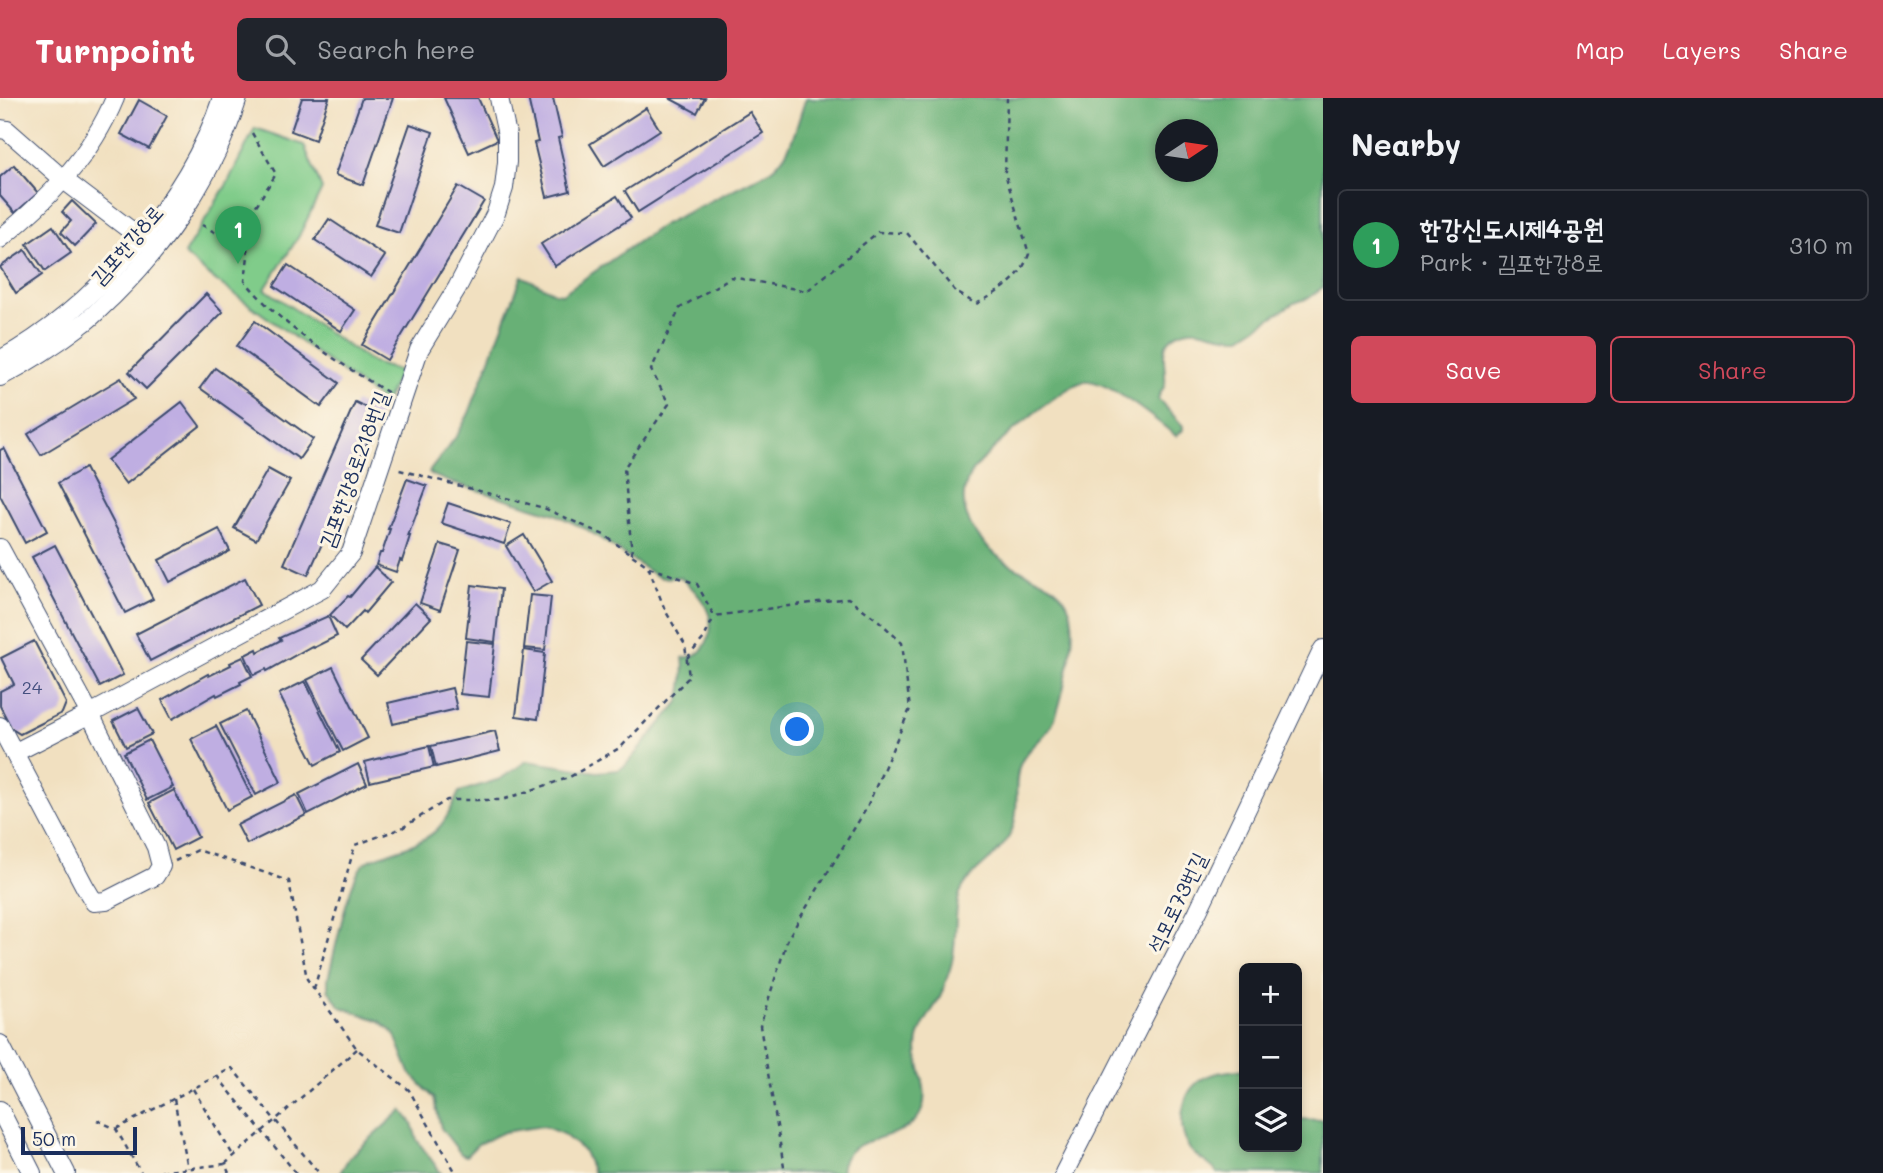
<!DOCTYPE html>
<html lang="en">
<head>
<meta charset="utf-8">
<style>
	:root { --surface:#171b24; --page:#20242c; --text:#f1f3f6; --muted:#9ea1a6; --line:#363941; --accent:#d1495b }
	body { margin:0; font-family:Mali,"Poor Story",sans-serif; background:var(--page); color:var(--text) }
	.controls { position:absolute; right:21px; bottom:21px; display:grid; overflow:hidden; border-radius:10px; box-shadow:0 4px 10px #0003 }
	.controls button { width:63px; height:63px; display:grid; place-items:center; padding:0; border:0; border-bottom:2px solid var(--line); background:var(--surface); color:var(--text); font:35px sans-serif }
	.compass { position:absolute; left:1155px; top:21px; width:63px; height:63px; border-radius:50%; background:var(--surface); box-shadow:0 4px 10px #0003; rotate:77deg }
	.scale { position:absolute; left:21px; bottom:18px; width:116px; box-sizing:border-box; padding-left:7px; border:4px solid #1b2f5e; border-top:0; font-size:19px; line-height:24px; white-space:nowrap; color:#1b2f5e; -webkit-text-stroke:5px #fcf5e5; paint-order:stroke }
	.you { position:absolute; left:798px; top:632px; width:24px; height:24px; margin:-18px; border:5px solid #fff; border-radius:50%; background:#1a73e8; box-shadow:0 0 0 10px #1a73e833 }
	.badge { display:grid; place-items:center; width:46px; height:46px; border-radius:50%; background:var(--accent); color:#fff; font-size:23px; font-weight:700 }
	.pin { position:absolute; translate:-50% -58px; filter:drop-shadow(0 2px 4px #0008) }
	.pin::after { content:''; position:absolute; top:37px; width:24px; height:21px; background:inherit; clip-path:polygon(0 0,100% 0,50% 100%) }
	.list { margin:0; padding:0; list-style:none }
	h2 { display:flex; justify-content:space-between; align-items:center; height:91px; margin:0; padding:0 28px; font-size:30px }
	h2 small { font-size:23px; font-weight:400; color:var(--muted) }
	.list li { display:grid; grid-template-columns:46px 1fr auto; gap:21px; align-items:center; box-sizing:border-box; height:112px; margin:0 14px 14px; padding:0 14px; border:2px solid var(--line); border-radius:10px }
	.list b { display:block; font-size:26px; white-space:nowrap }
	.list p { margin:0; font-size:23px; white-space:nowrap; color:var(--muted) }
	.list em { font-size:23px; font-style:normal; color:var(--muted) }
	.actions { display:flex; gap:14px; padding:21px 28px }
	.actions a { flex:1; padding:16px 0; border:2px solid var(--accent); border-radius:10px; text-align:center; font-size:24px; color:var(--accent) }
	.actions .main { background:var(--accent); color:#fff }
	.icon { flex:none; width:38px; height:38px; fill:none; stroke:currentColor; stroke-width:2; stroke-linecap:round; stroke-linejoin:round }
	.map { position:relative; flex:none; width:1323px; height:1075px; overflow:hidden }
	header { display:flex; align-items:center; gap:42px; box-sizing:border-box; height:98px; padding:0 35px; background:var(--accent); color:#fff }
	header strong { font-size:33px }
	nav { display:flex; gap:38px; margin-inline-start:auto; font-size:24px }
	.search { width:490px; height:63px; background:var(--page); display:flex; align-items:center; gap:18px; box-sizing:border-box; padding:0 24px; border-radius:10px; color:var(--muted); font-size:26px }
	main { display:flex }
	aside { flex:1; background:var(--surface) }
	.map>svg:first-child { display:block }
</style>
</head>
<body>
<header>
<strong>Turnpoint</strong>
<div class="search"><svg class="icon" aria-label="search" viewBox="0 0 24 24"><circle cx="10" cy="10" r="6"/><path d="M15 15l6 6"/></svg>Search here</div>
<nav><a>Map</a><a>Layers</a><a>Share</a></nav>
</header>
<main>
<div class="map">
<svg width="1323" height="1075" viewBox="0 0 1323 1075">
	<rect width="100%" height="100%" fill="#fcf5e5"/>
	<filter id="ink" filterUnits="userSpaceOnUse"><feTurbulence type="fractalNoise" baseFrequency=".0143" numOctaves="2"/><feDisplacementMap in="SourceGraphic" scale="14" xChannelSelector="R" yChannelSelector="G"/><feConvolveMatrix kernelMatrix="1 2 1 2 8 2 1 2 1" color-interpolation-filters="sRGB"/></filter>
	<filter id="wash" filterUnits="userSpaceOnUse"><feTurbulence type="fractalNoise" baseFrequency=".00686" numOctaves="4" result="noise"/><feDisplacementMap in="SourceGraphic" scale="28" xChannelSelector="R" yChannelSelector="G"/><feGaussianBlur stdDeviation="1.57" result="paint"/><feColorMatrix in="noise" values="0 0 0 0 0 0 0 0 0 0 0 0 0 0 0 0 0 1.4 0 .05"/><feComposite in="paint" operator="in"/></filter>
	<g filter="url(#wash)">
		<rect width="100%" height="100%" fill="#f1e0c0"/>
		<path fill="#80cc8a" stroke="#4e7e74" stroke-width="2" d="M255,30l49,17 18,44 -23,47 -34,53 108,74 27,8 -15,32 -178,-129 -23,-20 43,-70z"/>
		<g fill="#68b076" stroke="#42706a" stroke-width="2" fill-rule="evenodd">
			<path d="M806,0h517v189l-14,11 -15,5 -53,34c-15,1 -28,-4 -43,-7 -7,-1 -15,1 -21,4 -21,11 -10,33 -12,50 -1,5 -6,9 -7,15l25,27v4l-7,6c-17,-14 -68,-55 -89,-55 -22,1 -107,75 -118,96 -19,39 18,76 49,92 18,9 39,15 49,34 9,18 6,41 2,60 -5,20 -8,45 -18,63 -8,14 -26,24 -31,39 -9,22 4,48 -13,75 -12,20 -38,31 -47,53 -7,20 -2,53 -10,76 -3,9 -6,18 -9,26 -7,15 -20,28 -23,44 -5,23 13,48 4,71 -14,37 -79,18 -81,63h-248l-9,-22 -21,-17 -20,-8 -39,6 -26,12 -12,12 -5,-2 -20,-26 -7,-30 -24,-25 -16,-40 -14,-12 -39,-14 -13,-17v-11c7,-27 19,-93 34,-113 7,-8 19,-10 29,-14 42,-14 50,-19 68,-60l41,-13 27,-18 70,11 21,-2 7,-4 54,-64c3,-10 6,-34 4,-44 14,-2 20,-6 25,-19 10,-24 -10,-47 -28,-62l-18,1 -7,-3 -69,-46 -31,-15 -108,-33 -15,-6 -3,-3 29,-38 11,-21 53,-137 33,17 7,1 100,-69 106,-53c26,-19 27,-45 38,-74zM1166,32h42v42h-42z"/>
			<path d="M1244,971v78h53v-28l26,1v53h-106c-7,-11 -21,-14 -28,-25 -12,-21 -9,-55 13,-69 12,-7 28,-8 42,-10z"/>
			<path d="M402,1012l10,13 5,17 24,33h-101l9,-15z"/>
		</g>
		<g id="blocks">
			<g fill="#bfaee2">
				<path d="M302,0h27l-14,42 -24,-9z"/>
				<path d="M362,0h31l-30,87 -28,-10z"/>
				<path d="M444,0h34l19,42 -28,13z"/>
				<path d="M528,0h25l9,39 -4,1 12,53 -23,6 -13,-54 4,-1z"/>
				<path d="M669,0h36l-8,15z"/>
				<path d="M139,2l28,16 -18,33 -28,-15z"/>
				<path d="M646,10l14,22 -56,36 -14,-22z"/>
				<path d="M750,14l13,21 -125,79 -13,-21z"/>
				<path d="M410,26l23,8 -34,101 -24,-8z"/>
				<path d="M14,67l24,28 -23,20 -15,-17v-19z"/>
				<path d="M458,88l26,15 -97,159 -25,-15z"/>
				<path d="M617,98l14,22 -76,48 -14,-22z"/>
				<path d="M72,103l24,23 -21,22 -14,-14 10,-11 -9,-9z"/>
				<path d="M329,121l56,37 -14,21 -56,-37z"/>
				<path d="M53,128l18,27 -26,18 -18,-27z"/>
				<path d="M25,152l17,25 -26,18 -16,-26z"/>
				<path d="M288,167l67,45 -14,21 -67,-45z"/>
				<path d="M206,196l17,18 -77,77 -17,-17z"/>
				<path d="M255,223l84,62 -18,24 -84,-61z"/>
				<path d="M215,270l98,71 -14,20 -99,-71z"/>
				<path d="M121,280l13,21 -93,56 -13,-21z"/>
				<path d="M182,304l18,24 -74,58 -19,-24z"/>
				<path d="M355,304l25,12 -72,161 -24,-11z"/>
				<path d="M4,350l43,83 -22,12 -25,-48v-45z"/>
				<path d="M85,370l68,131 -28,14 -67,-130z"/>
				<path d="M268,371l22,12 -34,59 -22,-12z"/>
				<path d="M407,381l20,7 -19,50h2l-8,25 -2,-1 -4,12 -20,-7 4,-12h2l8,-24h-2z"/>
				<path d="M448,405l63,21 -7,20 -63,-21z"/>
				<path d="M219,431l11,22 -60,31 -11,-22z"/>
				<path d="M524,437l28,46 -19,11 -27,-46z"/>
				<path d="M440,446l20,6 -20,60 -20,-7z"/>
				<path d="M55,447l68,130 -23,12 -68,-130z"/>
				<path d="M375,469l16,15 -26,31 -2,-2 -18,19 -15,-15 18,-19 2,1z"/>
				<path d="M245,480l14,27 -109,56 -14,-27z"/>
				<path d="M472,487l29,4 -6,53 -29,-4z"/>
				<path d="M530,497l21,2 -6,53 -21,-2z"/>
				<path d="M415,505l16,15 -54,57 -16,-15z"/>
				<path d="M328,518l9,20 -24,12 -1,-2 -45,25 -1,-2 -12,6 -9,-20 12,-6 1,3 23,-12 -2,-2z"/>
				<path d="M34,543l32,62 -4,10 -42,21 -8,-5 -12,-23v-15l14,-7 -13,-26z"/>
				<path d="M466,543l29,3 -6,53 -29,-3z"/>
				<path d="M524,552l21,3 -7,66 -22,-3z"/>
				<path d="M243,559l9,19 -12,6 1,2 -24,12 -1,-2 -44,25 -10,-19 46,-26 1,2 22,-11 -1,-2z"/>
				<path d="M333,569l35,71 -25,13 -36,-71z"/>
				<path d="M305,583l35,71 -25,13 -36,-71z"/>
				<path d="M452,590l5,21 -64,15 -5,-21z"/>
				<path d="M138,610l14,26 -26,13 -13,-26z"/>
				<path d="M246,613l35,71 -25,13 -36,-71z"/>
				<path d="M216,628l36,71 -25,13 -36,-71z"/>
				<path d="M495,633l5,20 -64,16 -5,-21z"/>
				<path d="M149,642l24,47 -26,13 -23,-47z"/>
				<path d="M429,648l5,21 -64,15 -5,-20z"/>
				<path d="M358,666l9,20 -59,30 -9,-20z"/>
				<path d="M174,692l24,47 -25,13 -24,-47z"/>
				<path d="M296,697l10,20 -59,29 -10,-19z"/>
			</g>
		</g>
	</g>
	<g filter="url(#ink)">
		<use href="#blocks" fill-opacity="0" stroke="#3b4a6d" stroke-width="2"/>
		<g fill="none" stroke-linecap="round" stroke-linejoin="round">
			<defs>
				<g id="minor">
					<path d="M0,31l7,1 57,50 86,65"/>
					<path d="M0,141c48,-39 91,-83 115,-141"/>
					<path d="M0,262c94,-52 188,-159 222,-262"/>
					<path d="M0,279c28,-15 56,-33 81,-52 12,-8 22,-20 32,-29 56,-55 101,-123 125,-198"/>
					<path d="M0,450l90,166 232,-125 29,-36 68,-203 38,-62 39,-75 8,-25 3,-26v-27l-8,-37"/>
					<path d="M0,628l85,161 9,15 12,-1 49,-25 6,-10 -5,-19 -66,-133 -76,39"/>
					<path d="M0,946l66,129"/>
					<path d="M0,1012l32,63"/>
					<path d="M1064,1075l134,-262 125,-262"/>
				</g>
			</defs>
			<use href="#minor" stroke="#3b4a6d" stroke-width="20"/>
			<g stroke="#3b4a6d" stroke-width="2.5" stroke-dasharray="5 5" stroke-linecap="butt">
				<path d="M252,35l24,41 -24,38 -7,21 3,23 -3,25c39,47 92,81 144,112"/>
				<path d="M202,127l14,8 32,-9"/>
				<path d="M632,456l-8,-86 45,-64 -18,-34 29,-62 51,-31 76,14 71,-59 29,1 49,59 20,12c23,-12 44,-24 53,-50l-24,-81 2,-75"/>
				<path d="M649,469l48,17 17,32 134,-18 31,23 23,22 8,66 -44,100 -78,129 -28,88 25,147"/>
				<path d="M687,560l17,-20 10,-21"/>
				<path d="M175,763l23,-11 91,31 18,98 50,70 52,41 47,83"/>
				<path d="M314,891l41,-144 47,-17 45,-28h55l66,-22 53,-31 68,-70 -4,-32 -20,-35 -17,-44 -16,-11 -28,-20 -60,-27 -148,-39"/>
				<path d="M217,978l79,97"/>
				<path d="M193,991l40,66"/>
				<path d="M174,1001l14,69"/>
				<path d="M97,1022l19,9 25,44"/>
				<path d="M116,1031l116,-61 87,105"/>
				<path d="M225,1066l132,-115"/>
				<path d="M151,1075l74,-9 4,9"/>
			</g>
			<use href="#minor" stroke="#fff" stroke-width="18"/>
		</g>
	</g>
	<g text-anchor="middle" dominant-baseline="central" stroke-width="6" stroke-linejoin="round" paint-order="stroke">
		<g font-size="18" fill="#444f7f">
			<text x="32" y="589">24</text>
		</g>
		<g font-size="21" fill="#1b2f5e" stroke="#fcf5e5">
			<text transform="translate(126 146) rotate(-49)">김포한강8로</text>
			<text transform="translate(353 371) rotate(-70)">김포한강8로218번길</text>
			<text transform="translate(1176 804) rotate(-64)">석모로73번길</text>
		</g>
	</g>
</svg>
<div class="controls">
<button>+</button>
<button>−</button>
<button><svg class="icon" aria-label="layers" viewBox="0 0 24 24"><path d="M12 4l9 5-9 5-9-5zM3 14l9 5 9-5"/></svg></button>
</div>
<svg class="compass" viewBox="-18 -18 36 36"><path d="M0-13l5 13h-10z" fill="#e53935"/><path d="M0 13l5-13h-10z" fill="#9ea1a6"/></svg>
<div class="scale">50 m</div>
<div class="you"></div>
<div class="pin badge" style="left:238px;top:166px;background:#2e9e5b">1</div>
</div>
<aside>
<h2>Nearby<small></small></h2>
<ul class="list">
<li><span class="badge" style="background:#2e9e5b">1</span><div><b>한강신도시제4공원</b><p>Park · 김포한강8로</p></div><em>310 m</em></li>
</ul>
<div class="actions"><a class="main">Save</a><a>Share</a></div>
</aside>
</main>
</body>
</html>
